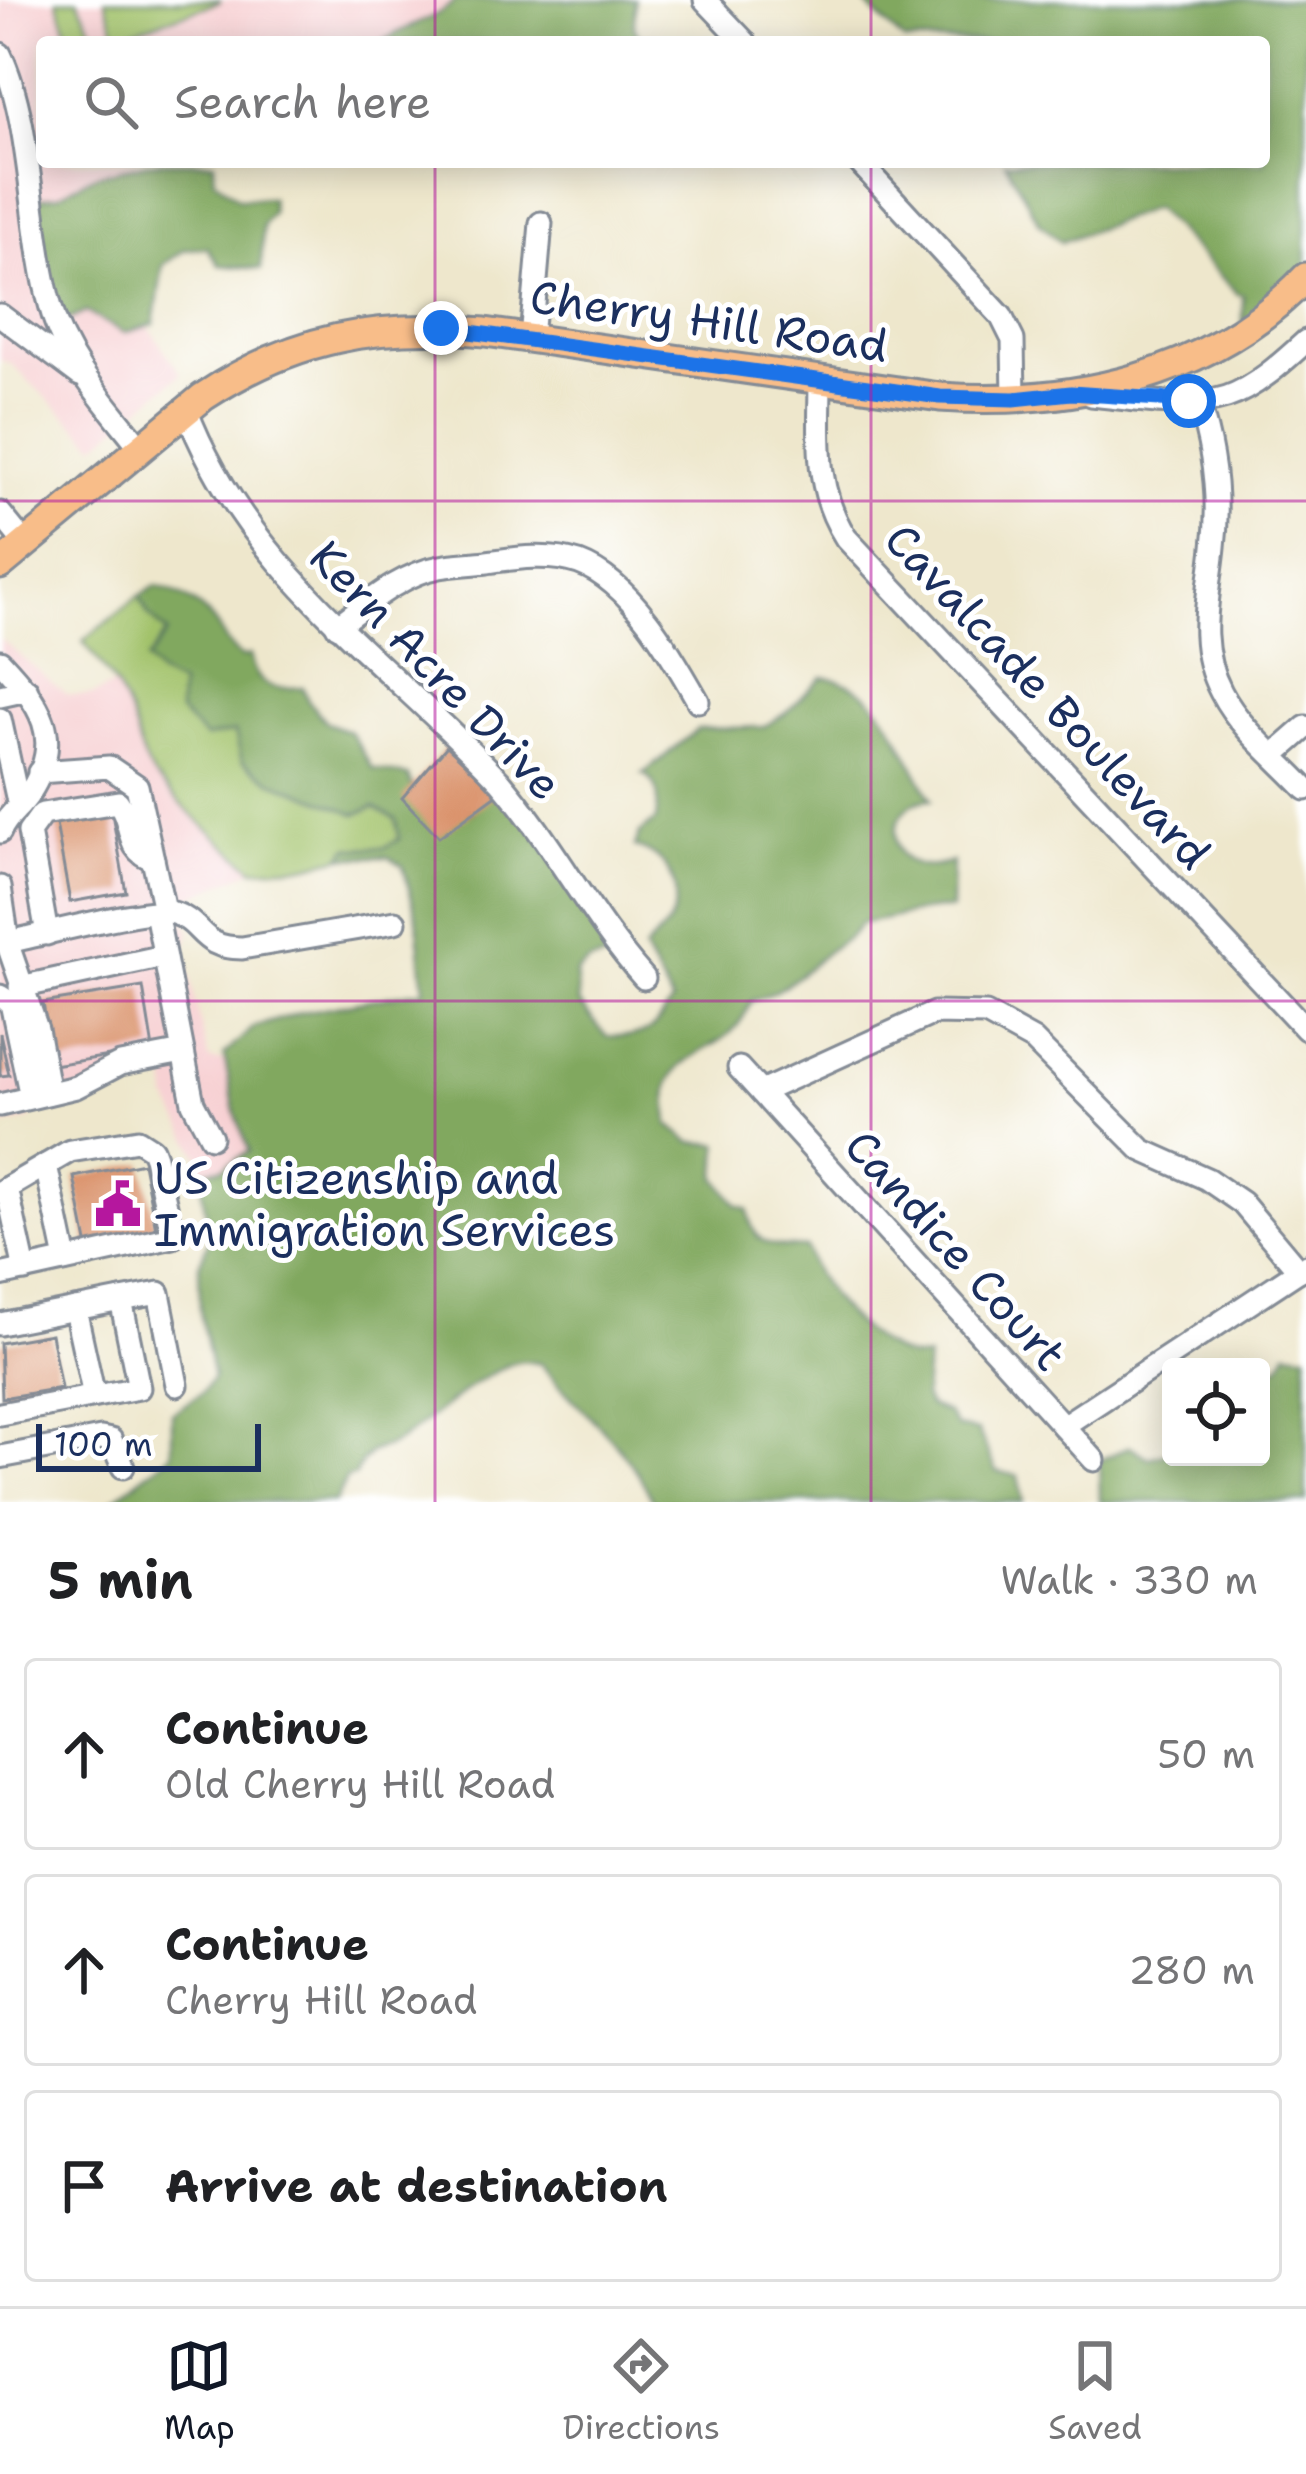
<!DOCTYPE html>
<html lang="en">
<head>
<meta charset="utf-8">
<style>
	:root { --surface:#fff; --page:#f2f2f2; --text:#202124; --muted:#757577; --line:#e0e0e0; --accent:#111827 }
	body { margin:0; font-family:"Shantell Sans",sans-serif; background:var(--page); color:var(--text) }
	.controls { position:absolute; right:36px; bottom:36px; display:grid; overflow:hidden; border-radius:12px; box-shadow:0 6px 30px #0003 }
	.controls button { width:108px; height:108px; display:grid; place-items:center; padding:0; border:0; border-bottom:3px solid var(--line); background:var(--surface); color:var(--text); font:60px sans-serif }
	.scale { position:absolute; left:36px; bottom:30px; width:225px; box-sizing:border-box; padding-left:12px; border:6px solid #1b2f5e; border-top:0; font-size:33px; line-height:42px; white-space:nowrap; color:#1b2f5e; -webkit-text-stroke:9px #fff; paint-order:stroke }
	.stop { position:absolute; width:36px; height:36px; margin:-27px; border:9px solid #1a73e8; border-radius:50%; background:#fff }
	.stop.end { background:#1a73e8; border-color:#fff; box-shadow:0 3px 12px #0008 }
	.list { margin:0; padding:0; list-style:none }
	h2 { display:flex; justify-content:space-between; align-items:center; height:156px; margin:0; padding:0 48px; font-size:51px }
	h2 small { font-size:39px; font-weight:400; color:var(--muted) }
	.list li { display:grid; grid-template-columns:78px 1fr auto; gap:36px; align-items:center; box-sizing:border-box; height:192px; margin:0 24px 24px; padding:0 24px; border:3px solid var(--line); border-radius:12px }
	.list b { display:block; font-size:45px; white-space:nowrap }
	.list p { margin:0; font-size:39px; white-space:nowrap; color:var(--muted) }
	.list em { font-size:39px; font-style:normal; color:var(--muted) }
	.icon { flex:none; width:66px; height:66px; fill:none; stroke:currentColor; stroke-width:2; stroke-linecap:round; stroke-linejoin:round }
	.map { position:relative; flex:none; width:1306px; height:1502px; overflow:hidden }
	.search { position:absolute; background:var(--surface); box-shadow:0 6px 30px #0003; left:36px; right:36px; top:36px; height:132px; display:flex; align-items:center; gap:30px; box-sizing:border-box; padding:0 42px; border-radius:12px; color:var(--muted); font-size:45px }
	.sheet { height:804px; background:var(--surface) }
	nav { display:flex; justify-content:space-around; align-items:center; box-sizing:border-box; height:168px; border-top:3px solid var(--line); background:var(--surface); font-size:33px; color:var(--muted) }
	nav a { display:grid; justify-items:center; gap:6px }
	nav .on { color:var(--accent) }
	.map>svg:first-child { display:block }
</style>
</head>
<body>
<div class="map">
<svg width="1306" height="1502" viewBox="0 0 1306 1502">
	<rect width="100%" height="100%" fill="#fff"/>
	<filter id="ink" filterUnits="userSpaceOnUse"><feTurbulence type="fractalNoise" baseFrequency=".00833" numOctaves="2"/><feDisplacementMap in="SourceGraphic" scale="24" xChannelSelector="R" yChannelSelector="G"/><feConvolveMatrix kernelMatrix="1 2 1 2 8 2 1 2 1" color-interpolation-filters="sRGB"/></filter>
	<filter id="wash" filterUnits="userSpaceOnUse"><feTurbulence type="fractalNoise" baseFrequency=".004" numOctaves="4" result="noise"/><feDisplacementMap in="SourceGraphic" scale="48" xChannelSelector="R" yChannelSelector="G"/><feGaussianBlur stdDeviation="2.7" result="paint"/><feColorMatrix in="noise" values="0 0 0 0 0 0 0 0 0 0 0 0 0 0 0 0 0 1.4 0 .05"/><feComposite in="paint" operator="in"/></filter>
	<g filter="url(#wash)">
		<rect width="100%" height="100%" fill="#eee7cc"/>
		<g fill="#f7cfd1">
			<path d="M0,0h507l-47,42h-418v120h165l-114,84 88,128 -85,71 -85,-81 -11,-4z"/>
			<path d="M0,639l67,56h26l21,-10 17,31 8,33 23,33 36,40 56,47 -80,35 16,27 -6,20 25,109 16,1 10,51 15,39 -28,17 -23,3 2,-11 -33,-61 -2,-33 -27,4 -53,23 -54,12 -1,14 -31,7z"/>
		</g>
		<g fill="#a2c26b" stroke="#5e7864" stroke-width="3">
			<path d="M57,0h21l20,42h-27z"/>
			<path d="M105,0h115v2l-103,34z"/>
			<path d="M139,596l9,18 19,19 -9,41 22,11 55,47 7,29 29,20 64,25 22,8 17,-7 22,12 3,20 -15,9h-36l-6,9 -37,9 -51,3c-34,-29 -67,-57 -96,-89 -17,-17 -19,-39 -26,-59 -9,-29 -30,-56 -49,-80z"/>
		</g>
		<g fill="#81a85f" stroke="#4e6c5e" stroke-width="3">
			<path d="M456,0h179l-1,26 8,16h-260c24,-17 52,-21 74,-42z"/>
			<path d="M861,0h445v277l-63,49v-31l-5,-1 -84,-86 -93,34 -22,-20 -34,-60h259v-120h-359z"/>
			<path d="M153,162h61v17l25,20 32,-1 1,15 -9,12 -2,44 -42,-4 -12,-18 -23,3 -21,15 -9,59 -30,9 -38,-21 -29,13 -25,-126 26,-4 37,-20z"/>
			<path d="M156,586c21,5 49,21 61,40 9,14 10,20 25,31l8,-2c7,34 22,35 53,32l5,14 19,22 23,9 23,37 35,7 7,18 55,20 33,-30 105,158v16l-18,4 -14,11 3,30 27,33c39,1 45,-1 66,-34l-28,-51c7,-12 19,-18 25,-29 17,-31 -1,-68 -34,-75l4,-13 17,-14c2,-18 6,-37 -13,-46l55,-45 65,-2 23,-14 36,-36c64,5 80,76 110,122 -49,-1 -53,88 20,63l-1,47c-32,-1 -58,11 -90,14 -10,16 -22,19 -37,31 -23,20 -43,39 -73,47 -19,51 -56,41 -79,76 -8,13 -3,33 -3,48l22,17 28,2 -2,34 20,27 11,4c4,39 26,37 58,39 10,43 77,116 121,110l-3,39 5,9 18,7 10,14 21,4 19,40 21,5 5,26h-370c-29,-65 -71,-86 -112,-138 -10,-2 -19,-4 -28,-1 -45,19 -77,54 -116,79 -8,5 -18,6 -26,11 -8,7 -13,13 -16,23l-9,3 -11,23h-225l62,-48v-41l30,-20 11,-15 -13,-67 -1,-46 11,-27 -11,-67 23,-3 27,-17 -14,-39 -11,-57 30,-28 49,-15 121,-22 -7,-72 -14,-52 -15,-9h-46l6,-9h36l15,-9 -3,-20 -22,-12 -18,7 -85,-33 -29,-20 -7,-29 -30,6 -26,-26 1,-27 -22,-11 -11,-14 20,-27 -19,-19 -9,-18z"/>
			<path d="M1287,1351l19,2v149h-206l-1,-41 31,-15 19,12 22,-6v5h90v-82l20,-11z"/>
		</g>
		<g id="blocks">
			<g fill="#da936c">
				<path d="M447,746l51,48 -59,43 -37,-39z"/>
				<path d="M111,808l15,84 -56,10 -15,-84z"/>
				<path d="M143,987l10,62 -100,16 -10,-62z"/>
				<path d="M0,1033l9,42 -9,1z"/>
				<path d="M143,1163l14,71 -69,14 -14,-71z"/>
				<path d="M51,1334l10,54 -59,10 -2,-55z"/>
			</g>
		</g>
	</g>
	<g filter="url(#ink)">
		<use href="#blocks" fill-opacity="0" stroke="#848b95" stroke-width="3"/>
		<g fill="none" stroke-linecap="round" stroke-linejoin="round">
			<defs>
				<g id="minor">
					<path d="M705,0l40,42"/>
					<path d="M0,54c33,69 29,177 51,254 14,52 56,97 89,139"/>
					<path d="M859,162l142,154 12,24 1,59"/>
					<path d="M0,315l80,60"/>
					<path d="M531,339l10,-116"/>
					<path d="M820,378c0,58 -7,109 26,160l460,491"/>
					<path d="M1091,395c43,4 95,15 136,2 28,-9 57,-36 79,-56"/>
					<path d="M1198,402c16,48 22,95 16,145 -5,51 -19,96 7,145 19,37 57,67 85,97"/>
					<path d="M186,409c61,162 200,251 314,372 53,62 90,136 144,197"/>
					<path d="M0,513l26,32"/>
					<path d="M337,626c31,-23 64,-52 103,-59 16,-3 31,-3 47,-5 29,-4 63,-9 92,1 52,19 93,92 119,138"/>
					<path d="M0,661c40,43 66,76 29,133 -9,14 -23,22 -29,38"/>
					<path d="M0,696l27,-6"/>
					<path d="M0,719l19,87"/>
					<path d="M1274,755l32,-28"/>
					<path d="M39,772l70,-5 28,19 27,124"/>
					<path d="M0,887l9,61 28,81 12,64"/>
					<path d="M156,912l37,191 18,34"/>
					<path d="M47,934l-18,-102 13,-18 76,-12c16,20 6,49 35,57"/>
					<path d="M8,942c29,-6 140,-35 161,-30 36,8 27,36 73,36l153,-26"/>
					<path d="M20,987l144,-31"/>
					<path d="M0,996l11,7 20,94"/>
					<path d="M739,1068l355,392"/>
					<path d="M761,1092l173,-79 52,1 47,26 109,110 65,29 35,24 57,68"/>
					<path d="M0,1105l76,-18 44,-23 63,-12"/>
					<path d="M46,1165l20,95"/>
					<path d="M7,1188l18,82"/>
					<path d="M0,1192l70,-41 68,-11 14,9 3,8 18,80 -173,38"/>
					<path d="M121,1300l38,-7 18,92"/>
					<path d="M75,1309l19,87"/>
					<path d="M0,1324l121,-24 18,88 -139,26"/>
					<path d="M1063,1426l243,-160"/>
					<path d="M0,1457l101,-19 10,2 12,27"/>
				</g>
				<path id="major" d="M0,565l203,-168c93,-61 172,-74 282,-65l455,65c133,9 271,-20 366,-120"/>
			</defs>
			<use href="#minor" stroke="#848b95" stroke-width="27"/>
			<use href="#major" stroke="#848b95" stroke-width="33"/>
			<use href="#minor" stroke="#fff" stroke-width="21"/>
			<use href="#major" stroke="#f8bd89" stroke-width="27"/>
		</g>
	</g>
	<g fill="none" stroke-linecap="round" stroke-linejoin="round" filter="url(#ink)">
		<path stroke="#1a73e8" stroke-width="15" d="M441,328l499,69 74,2 57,-6 118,8"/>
	</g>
	<path fill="none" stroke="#b5179e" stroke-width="3" stroke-opacity="0.55" d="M435,0v42M871,0v42M435,162v1340M871,162v1340M0,501h1306M0,1001h1306"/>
	<defs>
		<symbol id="civic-bare" viewBox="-9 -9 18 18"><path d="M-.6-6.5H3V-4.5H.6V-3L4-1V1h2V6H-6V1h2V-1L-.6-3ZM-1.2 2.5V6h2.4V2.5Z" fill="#b5179e" stroke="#fff" stroke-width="2.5" paint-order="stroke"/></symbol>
	</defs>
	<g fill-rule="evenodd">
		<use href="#civic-bare" x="85" y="1171" width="66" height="66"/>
	</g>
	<g text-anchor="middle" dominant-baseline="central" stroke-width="10" stroke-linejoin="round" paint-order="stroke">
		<g font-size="45" fill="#1b2f5e" stroke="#fff">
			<text transform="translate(709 321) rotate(8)">Cherry Hill Road</text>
			<text transform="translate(436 670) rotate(46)">Kern Acre Drive</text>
			<text transform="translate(1048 696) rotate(47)">Cavalcade Boulevard</text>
			<text transform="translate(956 1250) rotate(48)">Candice Court</text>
		</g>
		<g font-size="45" fill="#1b2f5e" stroke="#fff" text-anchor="start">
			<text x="154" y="1178">US Citizenship and<tspan x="154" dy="52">Immigration Services</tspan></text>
		</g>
	</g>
</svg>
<div class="controls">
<button><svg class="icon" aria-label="locate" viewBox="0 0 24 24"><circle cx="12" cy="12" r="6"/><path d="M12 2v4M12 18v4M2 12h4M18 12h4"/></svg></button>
</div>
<div class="scale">100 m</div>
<div class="stop" style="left:1189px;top:401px"></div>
<div class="stop end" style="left:441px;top:328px"></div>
<div class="search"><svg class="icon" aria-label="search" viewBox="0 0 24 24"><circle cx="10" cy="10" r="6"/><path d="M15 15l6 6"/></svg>Search here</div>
</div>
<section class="sheet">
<h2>5 min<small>Walk · 330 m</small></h2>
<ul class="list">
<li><svg class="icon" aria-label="ahead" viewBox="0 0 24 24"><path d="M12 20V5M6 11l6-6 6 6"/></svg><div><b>Continue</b><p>Old Cherry Hill Road</p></div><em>50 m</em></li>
<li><svg class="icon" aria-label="ahead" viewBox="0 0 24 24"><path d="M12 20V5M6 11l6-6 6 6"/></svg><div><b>Continue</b><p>Cherry Hill Road</p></div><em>280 m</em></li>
<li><svg class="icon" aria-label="arrive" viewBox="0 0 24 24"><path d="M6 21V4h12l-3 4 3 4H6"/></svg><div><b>Arrive at destination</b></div></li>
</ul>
</section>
<nav>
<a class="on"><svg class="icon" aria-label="map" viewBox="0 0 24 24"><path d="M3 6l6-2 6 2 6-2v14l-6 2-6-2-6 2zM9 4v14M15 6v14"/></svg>Map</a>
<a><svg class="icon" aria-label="directions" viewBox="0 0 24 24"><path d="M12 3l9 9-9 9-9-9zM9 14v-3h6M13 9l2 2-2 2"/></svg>Directions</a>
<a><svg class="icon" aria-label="saved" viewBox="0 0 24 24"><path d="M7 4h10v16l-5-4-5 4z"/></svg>Saved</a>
</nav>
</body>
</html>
